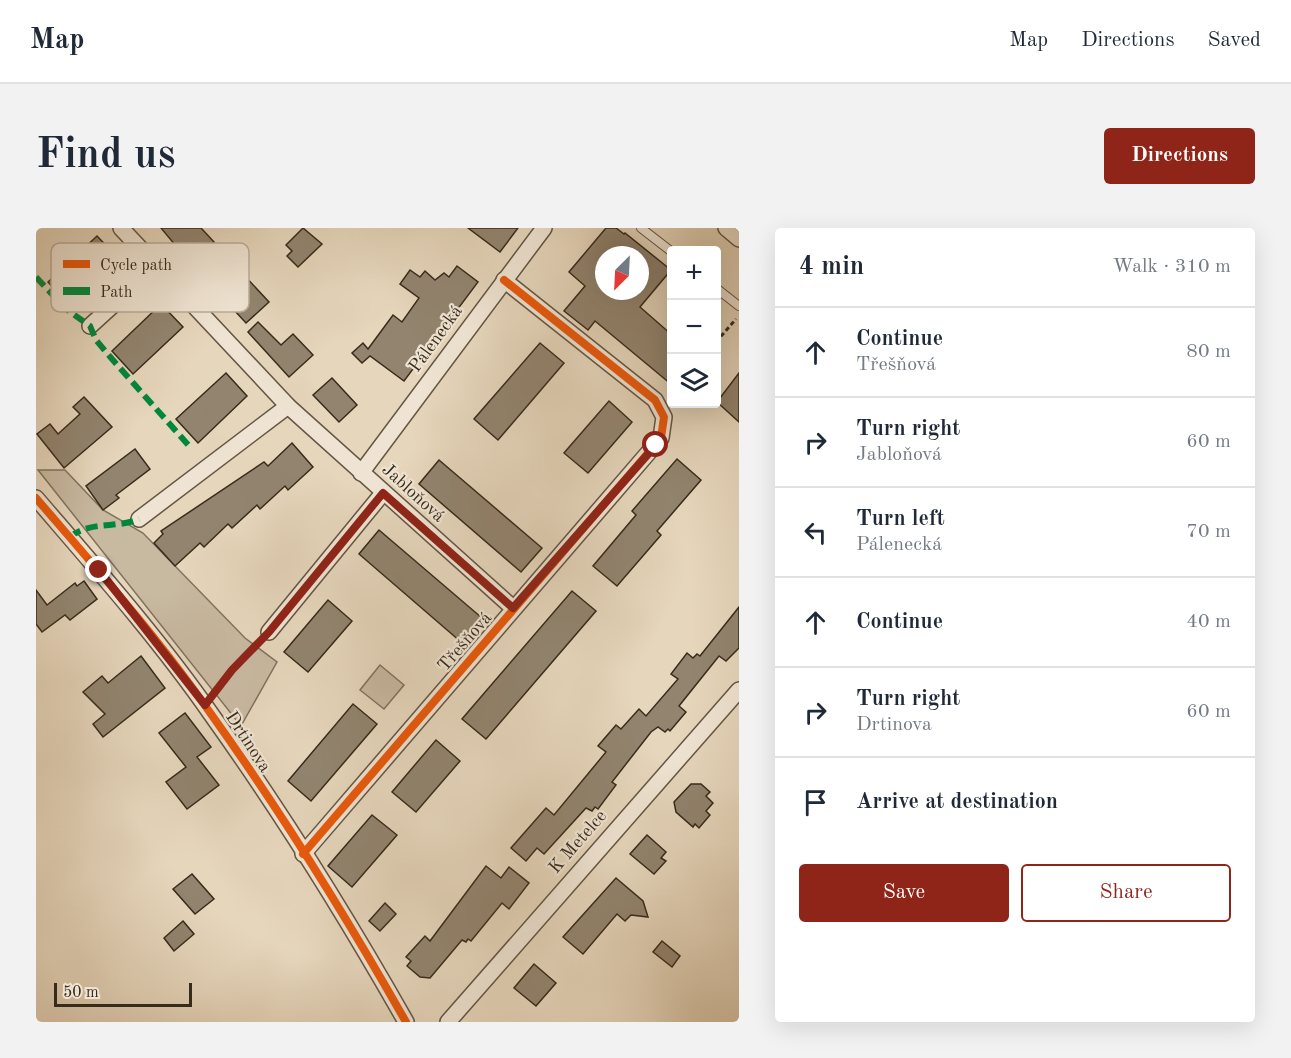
<!DOCTYPE html>
<html lang="en">
<head>
<meta charset="utf-8">
<style>
	:root { --surface:#fff; --page:#f2f2f3; --text:#1f2937; --muted:#747a83; --line:#e0e1e3; --accent:#8f2418 }
	body { margin:0; font-family:"Old Standard TT",serif; background:var(--page); color:var(--text) }
	.controls { position:absolute; right:18px; top:18px; display:grid; overflow:hidden; border-radius:6px; box-shadow:0 6px 24px #0002 }
	.controls button { width:54px; height:54px; display:grid; place-items:center; padding:0; border:0; border-bottom:2px solid var(--line); background:var(--surface); color:var(--text); font:30px sans-serif }
	.compass { position:absolute; left:559px; top:18px; width:54px; height:54px; border-radius:50%; background:var(--surface); box-shadow:0 6px 24px #0002; rotate:204deg }
	.scale { position:absolute; left:18px; bottom:15px; width:138px; box-sizing:border-box; padding-left:6px; border:3px solid #372b1b; border-top:0; font-size:16px; line-height:21px; white-space:nowrap; color:#372b1b; -webkit-text-stroke:4px #efe4d3; paint-order:stroke }
	.stop { position:absolute; width:18px; height:18px; margin:-14px; border:4px solid #8f2418; border-radius:50%; background:#fff }
	.stop.end { background:#8f2418; border-color:#fff; box-shadow:0 2px 6px #0008 }
	.list { margin:0; padding:0; list-style:none }
	h2 { display:flex; justify-content:space-between; align-items:center; height:78px; margin:0; padding:0 24px; font-size:26px }
	h2 small { font-size:20px; font-weight:400; color:var(--muted) }
	.list li { display:grid; grid-template-columns:39px 1fr auto; gap:18px; align-items:center; box-sizing:border-box; height:90px; padding:0 24px; border-top:2px solid var(--line) }
	.list b { display:block; font-size:22px; white-space:nowrap }
	.list p { margin:0; font-size:20px; white-space:nowrap; color:var(--muted) }
	.list em { font-size:20px; font-style:normal; color:var(--muted) }
	.actions { display:flex; gap:12px; padding:18px 24px }
	.actions a { flex:1; padding:14px 0; border:2px solid var(--accent); border-radius:6px; text-align:center; font-size:21px; color:var(--accent) }
	.actions .main { background:var(--accent); color:#fff }
	.icon { flex:none; width:33px; height:33px; fill:none; stroke:currentColor; stroke-width:2; stroke-linecap:round; stroke-linejoin:round }
	.map { position:relative; flex:none; width:703px; height:794px; overflow:hidden; border-radius:6px }
	header { display:flex; align-items:center; gap:36px; box-sizing:border-box; height:84px; padding:0 30px; background:var(--surface); border-bottom:2px solid var(--line) }
	header strong { font-size:28px }
	nav { display:flex; gap:33px; margin-inline-start:auto; font-size:21px }
	.intro { display:flex; align-items:center; justify-content:space-between; box-sizing:border-box; height:144px; padding:0 36px }
	h1 { margin:0; font-size:42px }
	.button { padding:15px 27px; border-radius:6px; background:var(--accent); color:#fff; font-size:21px; font-weight:700 }
	main { display:flex; gap:36px; padding:0 36px }
	aside { flex:1; background:var(--surface); border-radius:6px; box-shadow:0 6px 24px #0002 }
	.map>svg:first-child { display:block }
</style>
</head>
<body>
<header>
<strong>Map</strong>
<nav><a>Map</a><a>Directions</a><a>Saved</a></nav>
</header>
<div class="intro"><h1>Find us</h1><a class="button">Directions</a></div>
<main>
<div class="map">
<svg width="703" height="794" viewBox="0 0 703 794">
	<rect width="100%" height="100%" fill="#e6d6bc"/>
	<filter id="stains"><feTurbulence type="fractalNoise" baseFrequency=".00333" numOctaves="4"/><feColorMatrix values="0 0 0 0 .2 0 0 0 0 .09 0 0 0 0 .02 0 0 0 .5 -.17"/></filter>
	<radialGradient id="worn" r=".72"><stop offset=".6" stop-color="#630" stop-opacity="0"/><stop offset="1" stop-color="#630" stop-opacity=".3"/></radialGradient>
	<g fill="#c8b9a1" stroke="#80725e" stroke-width="1.5">
		<path d="M2,242h27l38,40 40,23 102,105 32,24 -36,64z"/>
		<path d="M344,437l24,20 -20,24 -24,-19z"/>
	</g>
	<g fill="#92846f" stroke="#372b1b" stroke-width="1.5" fill-rule="evenodd">
		<path d="M125,0h40l13,14 -23,22z"/>
		<path d="M267,0l19,16 -24,23 -11,-11 5,-5 -6,-6z"/>
		<path d="M432,0h50l-18,24z"/>
		<path d="M570,0h10l8,6 1,-1 46,37 -31,37 32,28v50l-77,-64 -7,9 -24,-19 21,-25 -16,-14zM568,27h36v36h-36z"/>
		<path d="M61,8l22,23 -50,46 -21,-23z"/>
		<path d="M421,38l21,16 -74,99 -34,-25 -8,7 -10,-10 11,-10 5,6 25,-34 9,7 17,-24 -19,-14 10,-14 10,7 5,-6 10,9 9,-7 5,4z"/>
		<path d="M207,46l26,28 -23,21 -24,-26z"/>
		<path d="M125,76l22,23 -50,47 -21,-23z"/>
		<path d="M222,94l23,23 12,-11 20,21 -24,22 -41,-45z"/>
		<path d="M504,115l24,20 -66,77 -24,-21z"/>
		<path d="M190,145l21,23 -49,47 -22,-24z"/>
		<path d="M703,145v49l-22,-20z"/>
		<path d="M296,150l25,27 -18,17 -26,-27z"/>
		<path d="M48,169l28,30 -48,41 -27,-34 13,-10 8,10 22,-20 -7,-7z"/>
		<path d="M573,173l23,21 -44,51 -24,-20z"/>
		<path d="M256,215l21,24 -25,23 -3,-4 -25,23 -3,-4 -25,23 -4,-4 -24,23 -4,-4 -25,23 -21,-23 9,-9 -2,-3 103,-69 4,4z"/>
		<path d="M99,221l15,20 -34,26 3,3 -16,12 -17,-24z"/>
		<path d="M641,231l24,21 -44,51 4,4 -44,51 -24,-20 43,-51 -4,-4z"/>
		<path d="M403,232l103,88 -21,24 -102,-88z"/>
		<path d="M343,302l103,88 -21,24 -102,-88z"/>
		<path d="M48,353l13,18 -27,21 -5,-5 -23,17 -6,-8v-34l11,15 28,-22 2,3z"/>
		<path d="M536,363l24,20 -110,128 -24,-20z"/>
		<path d="M292,372l24,21 -44,51 -24,-20z"/>
		<path d="M703,379v41l-13,13 -7,-5 -40,50 7,6 -16,19 -2,-2 -3,3 -7,-5 -7,5 -39,50 4,3 -18,24 -3,-2 -3,4 -6,-3 -42,46 -7,-6 -11,13 -15,-13 35,-40 8,7 52,-63 -8,-6 18,-21 5,4 18,-20 7,7 32,-37 -7,-5 16,-21 6,5 4,-4 3,2z"/>
		<path d="M105,428l24,32 -62,49 -10,-13 12,-10 -22,-22 19,-16 6,7z"/>
		<path d="M317,476l24,20 -66,77 -23,-20z"/>
		<path d="M149,485l26,34 -14,10 22,28 -32,24 -21,-27 20,-15 -27,-34z"/>
		<path d="M400,512l24,21 -44,51 -24,-20z"/>
		<path d="M655,556h10l9,8 -4,4 7,7 -7,8 4,4 -11,13 -4,-4 -2,3 -17,-15 -2,-10z"/>
		<path d="M336,587l25,20 -45,52 -24,-21z"/>
		<path d="M611,607l19,17 -5,6 5,3 -12,13 -24,-20z"/>
		<path d="M450,638l15,12 8,-11 20,16 -20,26 -7,-6 -31,38 -3,-2 -2,3 -4,-2 -32,38 -10,-1 -13,-11 4,-5 -5,-4 19,-21 5,5z"/>
		<path d="M156,646l22,25 -19,15 -22,-25z"/>
		<path d="M580,650l27,23 5,16 -17,-2 -6,6 -8,-7 -34,40 -20,-17z"/>
		<path d="M349,675l11,11 -16,17 -11,-10z"/>
		<path d="M147,693l11,13 -20,17 -10,-13z"/>
		<path d="M626,713l18,15 -8,11 -19,-15z"/>
		<path d="M498,736l22,19 -20,23 -22,-18z"/>
	</g>
	<g fill="none" stroke-linecap="round" stroke-linejoin="round">
		<defs>
			<g id="service">
				<path d="M605,0l31,24"/>
				<path d="M680,60l23,18"/>
			</g>
			<g id="minor">
				<path d="M85,0l167,178 225,202"/>
				<path d="M690,0l13,11"/>
				<path d="M54,98l66,-60"/>
				<path d="M325,245l183,-245"/>
				<path d="M0,270c60,70 122,140 175,216 70,98 135,202 195,308"/>
				<path d="M103,291l149,-113"/>
				<path d="M233,404l114,-139"/>
				<path d="M267,626l358,-416 3,-21 -9,-17 -151,-120"/>
				<path d="M412,794l291,-332"/>
			</g>
		</defs>
		<use href="#service" stroke="#635643" stroke-width="10"/>
		<use href="#minor" stroke="#635643" stroke-width="18"/>
		<g stroke="#372b1b" stroke-width="3" stroke-dasharray="4.5 3" stroke-linecap="butt">
			<path d="M680,114l20,-23"/>
			<path d="M179,462l42,-46"/>
		</g>
		<use href="#service" stroke="#efe4d3" stroke-width="8"/>
		<use href="#minor" stroke="#efe4d3" stroke-width="15"/>
		<g stroke="#00873e" stroke-width="6" stroke-dasharray="12 6" stroke-linecap="butt">
			<path d="M0,49l30,32 24,17 6,14 16,19 78,88"/>
			<path d="M34,309c22,-17 46,-8 69,-18"/>
		</g>
		<defs>
			<g id="cycleway">
				<path d="M0,270c60,70 122,140 175,216 70,98 135,202 195,308"/>
				<path d="M267,626l358,-416 3,-21 -9,-17 -151,-120"/>
			</g>
		</defs>
		<use href="#cycleway" stroke="#efe4d3" stroke-width="11"/>
		<use href="#cycleway" stroke="#e8590c" stroke-width="8"/>
	</g>
	<g fill="none" stroke-linecap="round" stroke-linejoin="round">
		<path stroke="#8f2418" stroke-width="8" d="M63,342l106,135 27,-35 37,-38 114,-139 130,115 143,-163"/>
	</g>
	<g text-anchor="middle" dominant-baseline="central" stroke-width="4.5" stroke-linejoin="round" paint-order="stroke">
		<g font-size="18" fill="#372b1b" stroke="#efe4d3">
			<text transform="translate(400 111) rotate(-54)">Pálenecká</text>
			<text transform="translate(377 265) rotate(42)">Jabloňová</text>
			<text transform="translate(429 414) rotate(-49)">Třešňová</text>
			<text transform="translate(212 514) rotate(57)">Drtinova</text>
			<text transform="translate(542 614) rotate(-49)">K Metelce</text>
		</g>
	</g>
	<rect x="15" y="15" width="198" height="69" rx="9" fill="#efe4d3" stroke="#b8ac9c" stroke-width="1.5"/>
	<rect x="27" y="32" width="27" height="8" fill="#e8590c"/>
	<rect x="27" y="59" width="27" height="8" fill="#00873e"/>
	<g font-size="16" fill="#372b1b">
		<text x="64" y="42">Cycle path</text>
		<text x="64" y="69">Path</text>
	</g>
	<rect width="100%" height="100%" filter="url(#stains)"/>
	<rect width="100%" height="100%" fill="url(#worn)"/>
</svg>
<div class="controls">
<button>+</button>
<button>−</button>
<button><svg class="icon" aria-label="layers" viewBox="0 0 24 24"><path d="M12 4l9 5-9 5-9-5zM3 14l9 5 9-5"/></svg></button>
</div>
<svg class="compass" viewBox="-18 -18 36 36"><path d="M0-13l5 13h-10z" fill="#e53935"/><path d="M0 13l5-13h-10z" fill="#747a83"/></svg>
<div class="scale">50 m</div>
<div class="stop" style="left:620px;top:217px"></div>
<div class="stop end" style="left:63px;top:342px"></div>
</div>
<aside>
<h2>4 min<small>Walk · 310 m</small></h2>
<ul class="list">
<li><svg class="icon" aria-label="ahead" viewBox="0 0 24 24"><path d="M12 20V5M6 11l6-6 6 6"/></svg><div><b>Continue</b><p>Třešňová</p></div><em>80 m</em></li>
<li><svg class="icon" aria-label="right" viewBox="0 0 24 24"><path d="M7 20v-9h11M14 6l5 5-5 5"/></svg><div><b>Turn right</b><p>Jabloňová</p></div><em>60 m</em></li>
<li><svg class="icon" aria-label="left" viewBox="0 0 24 24"><path d="M17 20v-9H6M10 6l-5 5 5 5"/></svg><div><b>Turn left</b><p>Pálenecká</p></div><em>70 m</em></li>
<li><svg class="icon" aria-label="ahead" viewBox="0 0 24 24"><path d="M12 20V5M6 11l6-6 6 6"/></svg><div><b>Continue</b></div><em>40 m</em></li>
<li><svg class="icon" aria-label="right" viewBox="0 0 24 24"><path d="M7 20v-9h11M14 6l5 5-5 5"/></svg><div><b>Turn right</b><p>Drtinova</p></div><em>60 m</em></li>
<li><svg class="icon" aria-label="arrive" viewBox="0 0 24 24"><path d="M6 21V4h12l-3 4 3 4H6"/></svg><div><b>Arrive at destination</b></div></li>
</ul>
<div class="actions"><a class="main">Save</a><a>Share</a></div>
</aside>
</main>
</body>
</html>
